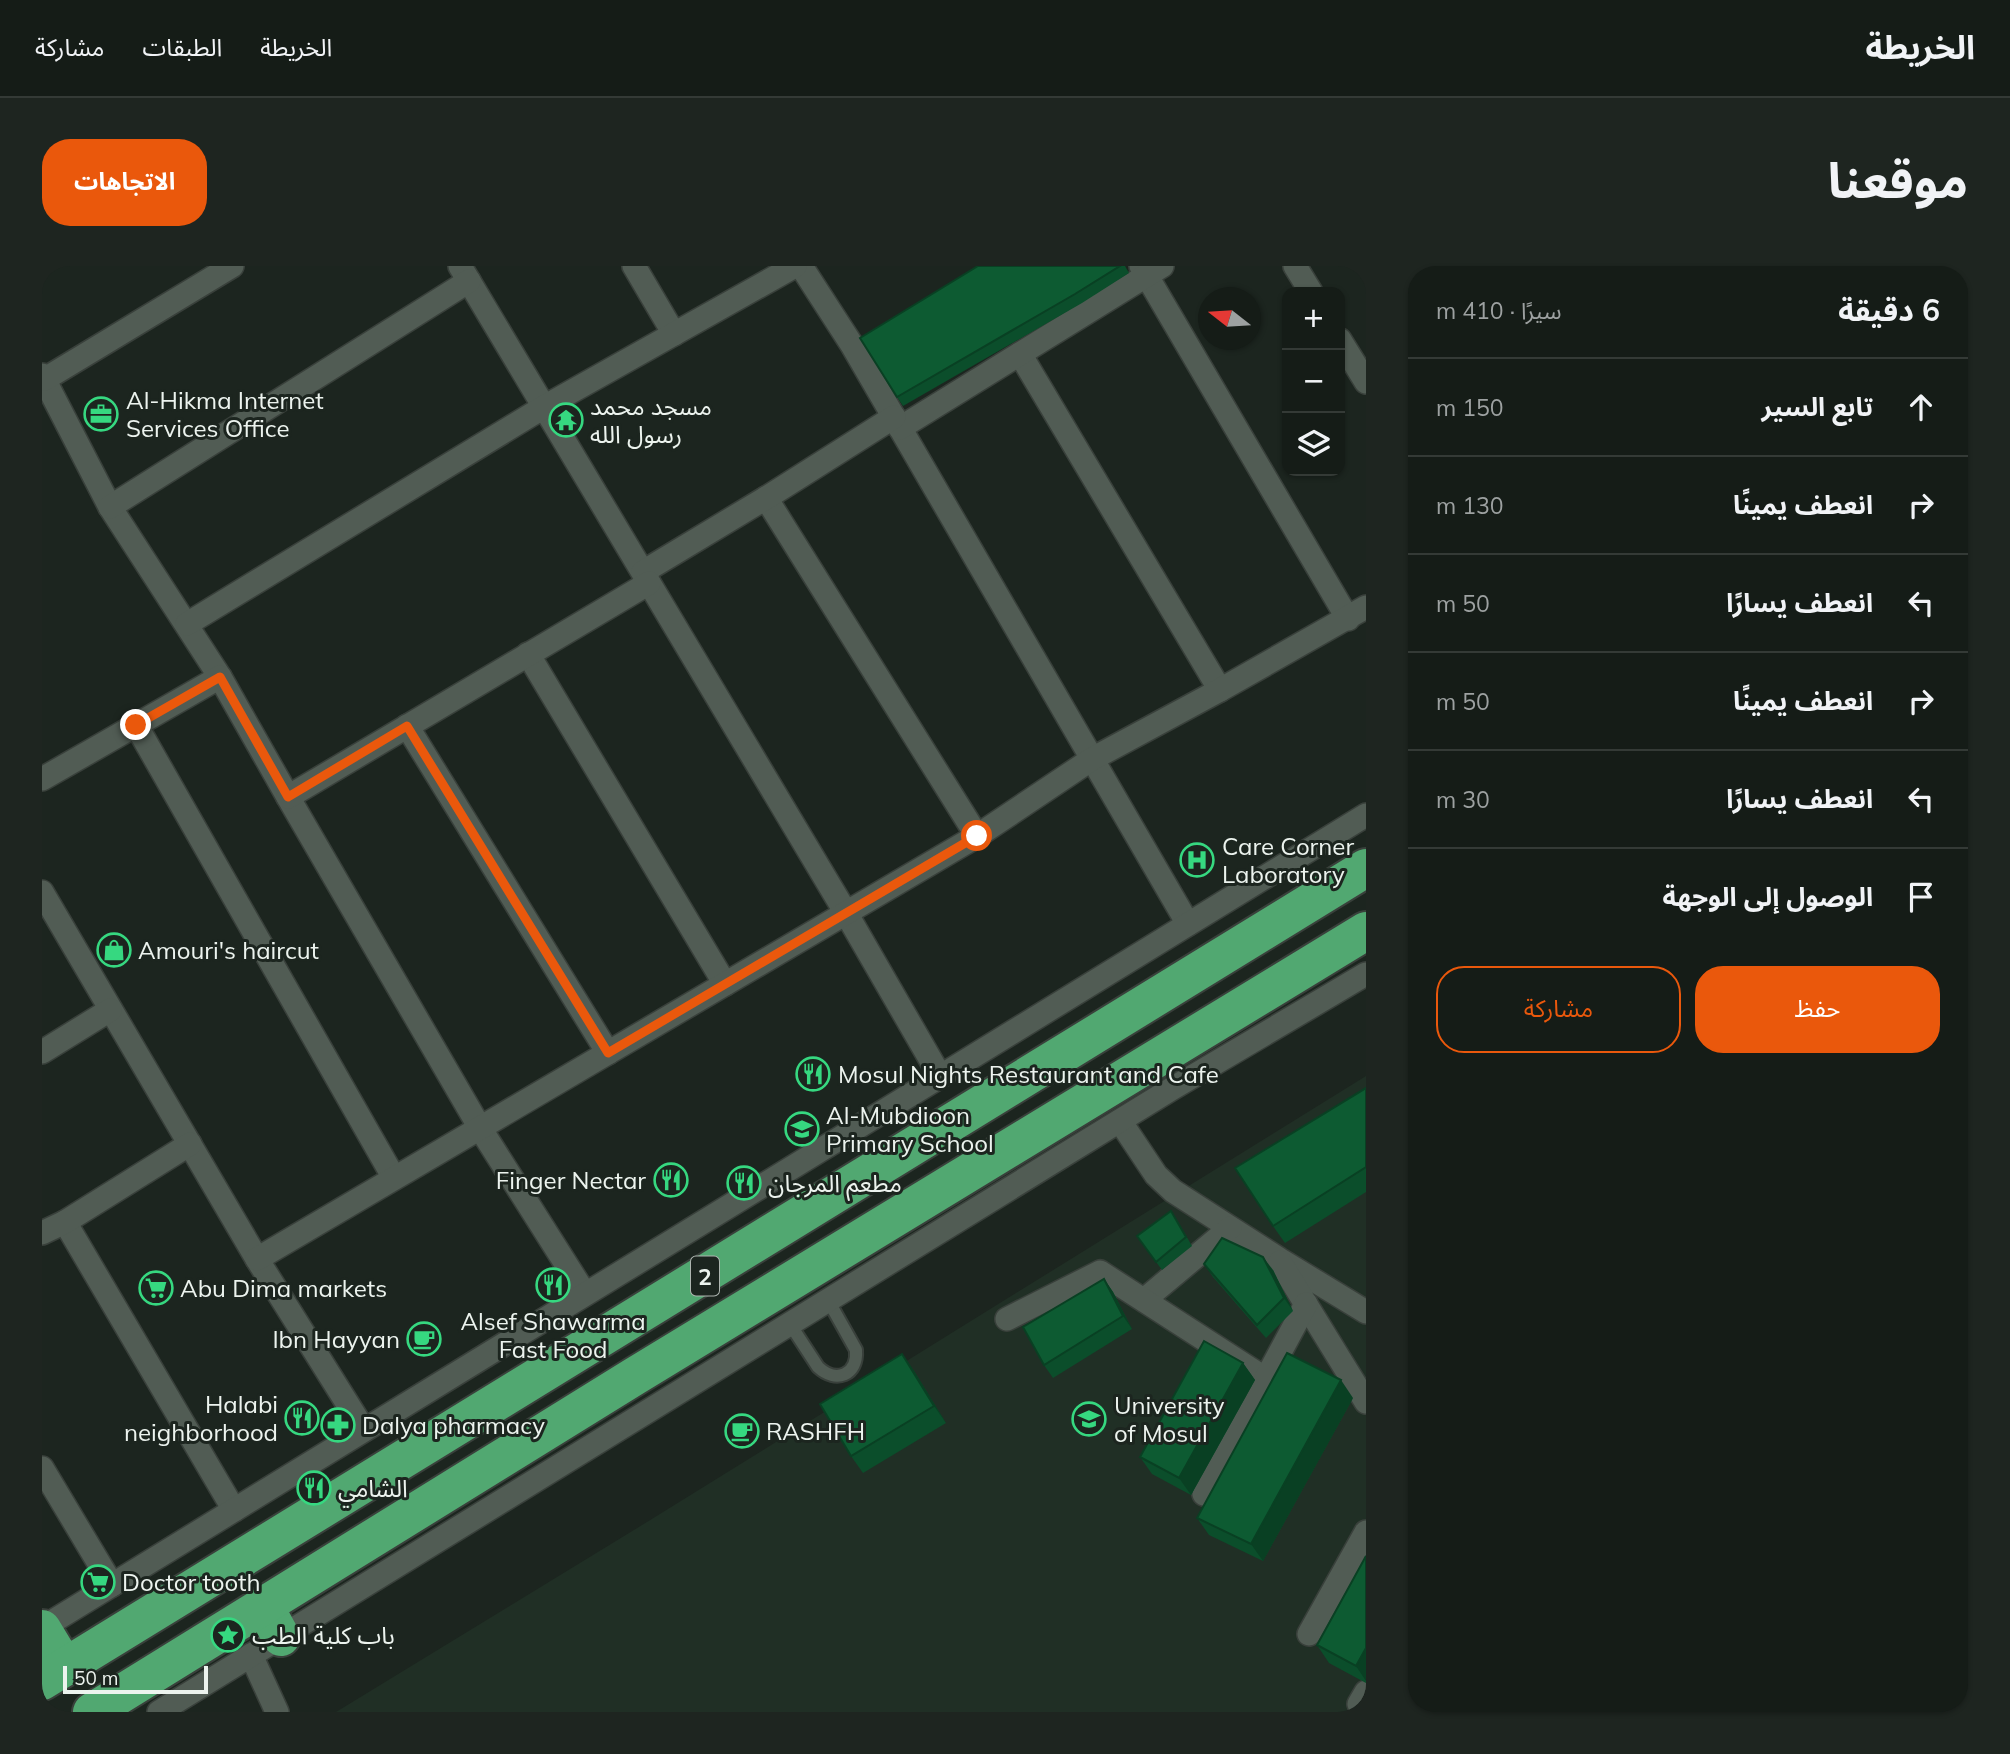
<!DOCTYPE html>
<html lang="ar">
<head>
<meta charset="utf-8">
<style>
	:root { --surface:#151c17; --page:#1e2520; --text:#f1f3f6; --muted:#9da1a1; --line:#343a36; --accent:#ea580c }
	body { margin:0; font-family:Mulish,"Noto Sans Arabic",sans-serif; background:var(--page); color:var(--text); direction:rtl }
	.controls { position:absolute; right:21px; top:21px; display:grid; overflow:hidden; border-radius:14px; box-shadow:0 2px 5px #0004 }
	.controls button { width:63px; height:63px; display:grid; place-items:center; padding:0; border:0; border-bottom:2px solid var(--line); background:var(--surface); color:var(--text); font:35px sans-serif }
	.compass { position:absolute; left:1156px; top:21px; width:63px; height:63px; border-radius:50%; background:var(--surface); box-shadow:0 2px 5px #0004; rotate:287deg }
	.scale { position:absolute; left:21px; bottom:18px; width:145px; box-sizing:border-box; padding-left:7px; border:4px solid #ecf3ee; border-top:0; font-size:19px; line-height:24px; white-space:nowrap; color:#ecf3ee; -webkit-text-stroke:5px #1c251f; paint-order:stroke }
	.stop { position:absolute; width:21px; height:21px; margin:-16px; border:5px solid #ea580c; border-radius:50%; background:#fff }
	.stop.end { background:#ea580c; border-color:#fff; box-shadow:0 2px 7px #0008 }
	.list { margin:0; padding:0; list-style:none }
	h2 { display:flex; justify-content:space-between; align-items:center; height:91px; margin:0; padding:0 28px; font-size:30px }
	h2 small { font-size:23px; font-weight:400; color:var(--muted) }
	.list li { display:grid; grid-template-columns:46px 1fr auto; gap:21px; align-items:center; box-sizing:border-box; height:98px; padding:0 28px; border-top:2px solid var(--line) }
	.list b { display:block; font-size:26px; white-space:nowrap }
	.list em { font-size:23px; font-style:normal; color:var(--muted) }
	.actions { display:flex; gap:14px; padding:21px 28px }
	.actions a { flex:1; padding:16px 0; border:2px solid var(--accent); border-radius:28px; text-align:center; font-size:24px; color:var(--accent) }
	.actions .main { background:var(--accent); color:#fff }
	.icon { flex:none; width:38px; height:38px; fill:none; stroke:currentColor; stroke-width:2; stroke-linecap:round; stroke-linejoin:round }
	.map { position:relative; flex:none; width:1324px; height:1446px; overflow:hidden; direction:ltr; border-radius:28px }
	header { display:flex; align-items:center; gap:42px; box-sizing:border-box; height:98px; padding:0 35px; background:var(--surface); border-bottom:2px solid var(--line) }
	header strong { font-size:33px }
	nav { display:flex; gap:38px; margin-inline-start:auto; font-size:24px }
	.intro { display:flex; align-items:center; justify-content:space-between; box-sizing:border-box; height:168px; padding:0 42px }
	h1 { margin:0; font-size:49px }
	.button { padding:18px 32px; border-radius:28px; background:var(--accent); color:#fff; font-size:24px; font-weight:700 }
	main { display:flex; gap:42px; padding:0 42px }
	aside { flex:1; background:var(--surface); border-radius:28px; box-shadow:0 2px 5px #0004 }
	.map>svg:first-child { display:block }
</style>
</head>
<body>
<header>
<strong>الخريطة</strong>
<nav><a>الخريطة</a><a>الطبقات</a><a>مشاركة</a></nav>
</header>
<div class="intro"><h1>موقعنا</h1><a class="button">الاتجاهات</a></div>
<main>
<aside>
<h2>6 دقيقة<small>سيرًا · 410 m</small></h2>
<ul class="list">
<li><svg class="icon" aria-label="ahead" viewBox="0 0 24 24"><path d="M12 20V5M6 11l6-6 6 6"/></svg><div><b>تابع السير</b></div><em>150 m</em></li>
<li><svg class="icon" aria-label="right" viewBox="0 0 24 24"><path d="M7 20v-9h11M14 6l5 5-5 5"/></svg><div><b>انعطف يمينًا</b></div><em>130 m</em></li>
<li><svg class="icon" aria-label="left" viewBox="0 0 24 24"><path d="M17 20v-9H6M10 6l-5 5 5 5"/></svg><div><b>انعطف يسارًا</b></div><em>50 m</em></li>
<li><svg class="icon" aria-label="right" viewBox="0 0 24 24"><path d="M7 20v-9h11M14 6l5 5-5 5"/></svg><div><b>انعطف يمينًا</b></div><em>50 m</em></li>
<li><svg class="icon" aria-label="left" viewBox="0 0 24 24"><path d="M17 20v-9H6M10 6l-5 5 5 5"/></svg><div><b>انعطف يسارًا</b></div><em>30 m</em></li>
<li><svg class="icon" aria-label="arrive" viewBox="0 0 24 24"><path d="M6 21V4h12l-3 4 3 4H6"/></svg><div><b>الوصول إلى الوجهة</b></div></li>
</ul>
<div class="actions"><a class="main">حفظ</a><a>مشاركة</a></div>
</aside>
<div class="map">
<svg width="1324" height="1446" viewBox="0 0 1324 1446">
	<rect width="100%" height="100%" fill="#1c251f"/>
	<path fill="#202f25" d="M1324,810v636h-1030l311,-190z"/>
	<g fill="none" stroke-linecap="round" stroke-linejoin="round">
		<defs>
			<path id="lane" d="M748,1058l28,43c18,17 40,8 38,-17l-28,-50"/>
			<g id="street">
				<path d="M418,0l386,647 94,163"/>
				<path d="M592,0l40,68"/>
				<path d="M759,0l51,79 336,579"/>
				<path d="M1099,0l207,353"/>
				<path d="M1253,0l16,26"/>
				<path d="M1298,74l26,42"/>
				<path d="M978,88l200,336"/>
				<path d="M0,109l68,132 110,170 68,120 192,331 105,166"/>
				<path d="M3,113l187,-113"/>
				<path d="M858,162l262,-162"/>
				<path d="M724,232l211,338"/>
				<path d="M68,241l359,-226"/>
				<path d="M601,306l123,-74 128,-81"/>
				<path d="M145,358l357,-217 251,-141"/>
				<path d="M486,388l197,330"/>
				<path d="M94,459l258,453"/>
				<path d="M365,460l201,327"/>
				<path d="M0,513l178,-102"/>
				<path d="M246,531l361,-214"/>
				<path d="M0,626l215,367 107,171"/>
				<path d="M0,786l68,-42"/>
				<path d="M1078,855l36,54 17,16 106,68 87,53"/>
				<path d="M23,956l169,288"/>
				<path d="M0,967l23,-11 125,-78"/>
				<path d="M215,993l720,-423 115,-77 128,-69 146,-83"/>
				<path d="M1238,996l86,140"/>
				<path d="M1102,1034l86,-72"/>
				<path d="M965,1053l93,-47 166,107"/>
				<path d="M0,1202l70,117"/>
				<path d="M1162,1228l102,-190"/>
				<path d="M0,1362l1324,-813"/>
				<path d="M1267,1368l57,-102"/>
				<path d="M209,1389l26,57"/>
				<path d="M1317,1438l7,-12"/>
				<path d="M117,1446l1014,-624 193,-114"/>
			</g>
			<g id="highway">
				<path d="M222,1340l17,31"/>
				<path d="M0,1363l23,38"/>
				<path d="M0,1415l1324,-813"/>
				<path d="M50,1446l543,-336 731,-445"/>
			</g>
		</defs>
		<use href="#lane" stroke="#39403b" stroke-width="16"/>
		<use href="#street" stroke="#39403b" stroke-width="26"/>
		<use href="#highway" stroke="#39403b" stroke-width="42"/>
		<use href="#lane" stroke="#515c54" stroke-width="12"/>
		<use href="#street" stroke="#515c54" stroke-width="23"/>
		<use href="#highway" stroke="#51a871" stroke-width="38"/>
	</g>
	<g fill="#0b4e2b">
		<path d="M936,0h147l4,7 -47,30 -179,103 -6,-9z"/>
		<path d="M1324,822v104l-81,51 -12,-17z"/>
		<path d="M1135,954l15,26 -30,24 -25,-34z"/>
		<path d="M1162,998l69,6 20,41 -27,27 -53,-61z"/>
		<path d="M1062,1013l9,13 19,37 -79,49 -9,-13z"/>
		<path d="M860,1088l12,17 32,52 -83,50 -12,-17z"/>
		<path d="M1201,1097l12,17 -64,115 -39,-21 -12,-17z"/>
		<path d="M1311,1132l-90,163 -54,-26 -12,-17z"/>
		<path d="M1324,1290v127l-37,-20 -12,-18z"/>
	</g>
	<g fill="#094023">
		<path d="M1221,991l10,13 20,41 -9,-13z"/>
		<path d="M1062,1013l9,13 19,37 -9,-13z"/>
		<path d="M860,1088l12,17 32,52 -12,-17z"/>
		<path d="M1201,1097l12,17 -64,115 -12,-17z"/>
		<path d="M1299,1114l12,18 -90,163 -12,-17z"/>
		<path d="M1324,1382v33l-10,-15z"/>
	</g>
	<g fill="#0d5b32" stroke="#094023" stroke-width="2">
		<path d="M936,0h142l-45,28 -178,103 -37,-59z"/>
		<path d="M1324,822v79l-93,59 -38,-58z"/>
		<path d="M1129,945l15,26 -30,25 -19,-26z"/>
		<path d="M1180,972l41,19 21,41 -27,27 -53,-61z"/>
		<path d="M1062,1013l19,37 -79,49 -21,-38z"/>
		<path d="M1162,1075l39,22 -64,115 -39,-21z"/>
		<path d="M1245,1087l54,27 -90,164 -54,-26z"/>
		<path d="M860,1088l32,52 -83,50 -31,-52z"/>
		<path d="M1324,1290v92l-10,18 -39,-21z"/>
	</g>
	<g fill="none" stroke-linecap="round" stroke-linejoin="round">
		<path stroke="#ea580c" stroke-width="9" d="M94,459l84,-48 68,120 119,-71 201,327 369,-217"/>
	</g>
	<defs>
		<symbol id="office-ring" viewBox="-11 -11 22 22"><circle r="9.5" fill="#1c251f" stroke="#36d880" stroke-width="1.5"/><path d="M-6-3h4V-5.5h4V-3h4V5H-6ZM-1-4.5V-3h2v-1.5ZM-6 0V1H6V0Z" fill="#36d880"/></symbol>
		<symbol id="temple-ring" viewBox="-11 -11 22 22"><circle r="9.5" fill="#1c251f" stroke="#36d880" stroke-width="1.5"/><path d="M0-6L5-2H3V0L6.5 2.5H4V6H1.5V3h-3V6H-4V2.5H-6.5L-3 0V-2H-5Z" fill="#36d880"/></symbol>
		<symbol id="hospital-ring" viewBox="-11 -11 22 22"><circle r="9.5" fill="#1c251f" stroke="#36d880" stroke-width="1.5"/><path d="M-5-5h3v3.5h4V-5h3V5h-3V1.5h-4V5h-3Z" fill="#36d880"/></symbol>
		<symbol id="shop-ring" viewBox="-11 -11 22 22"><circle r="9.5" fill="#1c251f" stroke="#36d880" stroke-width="1.5"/><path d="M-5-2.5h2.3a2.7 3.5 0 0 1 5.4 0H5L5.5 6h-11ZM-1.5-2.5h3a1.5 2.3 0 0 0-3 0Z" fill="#36d880"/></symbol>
		<symbol id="restaurant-ring" viewBox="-11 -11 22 22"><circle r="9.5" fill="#1c251f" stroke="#36d880" stroke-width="1.5"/><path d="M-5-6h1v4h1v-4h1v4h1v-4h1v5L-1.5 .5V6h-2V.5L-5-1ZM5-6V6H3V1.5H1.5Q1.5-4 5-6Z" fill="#36d880"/></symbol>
		<symbol id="school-ring" viewBox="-11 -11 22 22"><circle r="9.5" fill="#1c251f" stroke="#36d880" stroke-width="1.5"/><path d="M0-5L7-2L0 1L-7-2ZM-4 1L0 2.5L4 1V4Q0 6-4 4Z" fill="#36d880"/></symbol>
		<symbol id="supermarket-ring" viewBox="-11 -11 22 22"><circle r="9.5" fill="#1c251f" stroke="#36d880" stroke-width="1.5"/><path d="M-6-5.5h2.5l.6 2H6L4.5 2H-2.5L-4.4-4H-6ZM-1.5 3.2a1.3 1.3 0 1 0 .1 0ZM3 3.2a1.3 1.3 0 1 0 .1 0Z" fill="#36d880"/></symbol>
		<symbol id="cafe-ring" viewBox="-11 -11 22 22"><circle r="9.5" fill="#1c251f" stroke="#36d880" stroke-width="1.5"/><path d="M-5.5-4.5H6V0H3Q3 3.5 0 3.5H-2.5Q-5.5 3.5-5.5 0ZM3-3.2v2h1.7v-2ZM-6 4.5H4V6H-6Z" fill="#36d880"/></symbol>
		<symbol id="university-ring" viewBox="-11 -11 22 22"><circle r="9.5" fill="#1c251f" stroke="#36d880" stroke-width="1.5"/><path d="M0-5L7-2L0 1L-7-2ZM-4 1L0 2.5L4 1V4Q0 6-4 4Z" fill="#36d880"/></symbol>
		<symbol id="pharmacy-ring" viewBox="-11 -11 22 22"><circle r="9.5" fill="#1c251f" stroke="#36d880" stroke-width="1.5"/><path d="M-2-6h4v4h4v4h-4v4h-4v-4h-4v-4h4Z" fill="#36d880"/></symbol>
		<symbol id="sight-ring" viewBox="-11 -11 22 22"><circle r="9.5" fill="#1c251f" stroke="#36d880" stroke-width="1.5"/><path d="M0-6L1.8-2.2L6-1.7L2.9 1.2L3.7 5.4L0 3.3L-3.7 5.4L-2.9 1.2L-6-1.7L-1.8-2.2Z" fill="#36d880"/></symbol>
	</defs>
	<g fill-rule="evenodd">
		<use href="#office-ring" x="40" y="129" width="38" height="38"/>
		<use href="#temple-ring" x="505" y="135" width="38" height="38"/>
		<use href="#hospital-ring" x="1136" y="575" width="38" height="38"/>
		<use href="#shop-ring" x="53" y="665" width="38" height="38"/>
		<use href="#restaurant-ring" x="752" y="789" width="38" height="38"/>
		<use href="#school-ring" x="741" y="844" width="38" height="38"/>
		<use href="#restaurant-ring" x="610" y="895" width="38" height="38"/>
		<use href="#restaurant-ring" x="683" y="898" width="38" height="38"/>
		<use href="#restaurant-ring" x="492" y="1000" width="38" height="38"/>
		<use href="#supermarket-ring" x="95" y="1003" width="38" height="38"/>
		<use href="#cafe-ring" x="363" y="1054" width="38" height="38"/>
		<use href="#restaurant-ring" x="241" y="1133" width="38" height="38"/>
		<use href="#university-ring" x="1028" y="1134" width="38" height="38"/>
		<use href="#pharmacy-ring" x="277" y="1140" width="38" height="38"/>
		<use href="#cafe-ring" x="681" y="1146" width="38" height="38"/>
		<use href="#restaurant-ring" x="253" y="1203" width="38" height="38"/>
		<use href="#supermarket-ring" x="37" y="1297" width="38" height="38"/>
		<use href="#sight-ring" x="167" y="1350" width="38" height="38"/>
	</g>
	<g text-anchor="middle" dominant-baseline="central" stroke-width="6" stroke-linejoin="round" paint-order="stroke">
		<rect fill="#1c251f" stroke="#aeb5b0" stroke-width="2" x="649" y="990.5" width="28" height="39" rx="5"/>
		<g font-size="23" font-weight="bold" fill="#ecf3ee">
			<text x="663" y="1010">2</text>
		</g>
		<g font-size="24" fill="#ecf3ee" stroke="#1c251f" text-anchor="start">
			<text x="84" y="134">Al-Hikma Internet<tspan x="84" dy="28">Services Office</tspan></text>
			<text x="548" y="140">مسجد محمد<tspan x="548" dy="28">رسول الله</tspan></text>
			<text x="1180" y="580">Care Corner<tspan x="1180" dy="28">Laboratory</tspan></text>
			<text x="96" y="684">Amouri's haircut</text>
			<text x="796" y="808">Mosul Nights Restaurant and Cafe</text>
			<text x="784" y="849">Al-Mubdioon<tspan x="784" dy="28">Primary School</tspan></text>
			<text x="604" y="914" text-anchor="end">Finger Nectar</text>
			<text x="726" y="917">مطعم المرجان</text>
			<text x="138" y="1022">Abu Dima markets</text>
			<text x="511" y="1055" text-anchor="middle">Alsef Shawarma<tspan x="511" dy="28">Fast Food</tspan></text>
			<text x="358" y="1073" text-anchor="end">Ibn Hayyan</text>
			<text x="236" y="1138" text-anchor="end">Halabi<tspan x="236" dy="28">neighborhood</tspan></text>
			<text x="1072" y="1139">University<tspan x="1072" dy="28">of Mosul</tspan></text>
			<text x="320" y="1159">Dalya pharmacy</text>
			<text x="724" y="1165">RASHFH</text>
			<text x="296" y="1222">الشامي</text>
			<text x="80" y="1316">Doctor tooth</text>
			<text x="210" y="1369">باب كلية الطب</text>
		</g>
	</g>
</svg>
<div class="controls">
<button>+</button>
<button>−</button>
<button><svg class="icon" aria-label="layers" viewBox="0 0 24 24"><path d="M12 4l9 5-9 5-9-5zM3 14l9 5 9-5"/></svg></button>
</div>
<svg class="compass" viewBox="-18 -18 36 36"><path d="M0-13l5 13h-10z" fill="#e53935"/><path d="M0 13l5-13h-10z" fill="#9da1a1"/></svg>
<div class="scale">50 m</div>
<div class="stop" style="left:935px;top:570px"></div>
<div class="stop end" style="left:94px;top:459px"></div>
</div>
</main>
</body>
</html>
